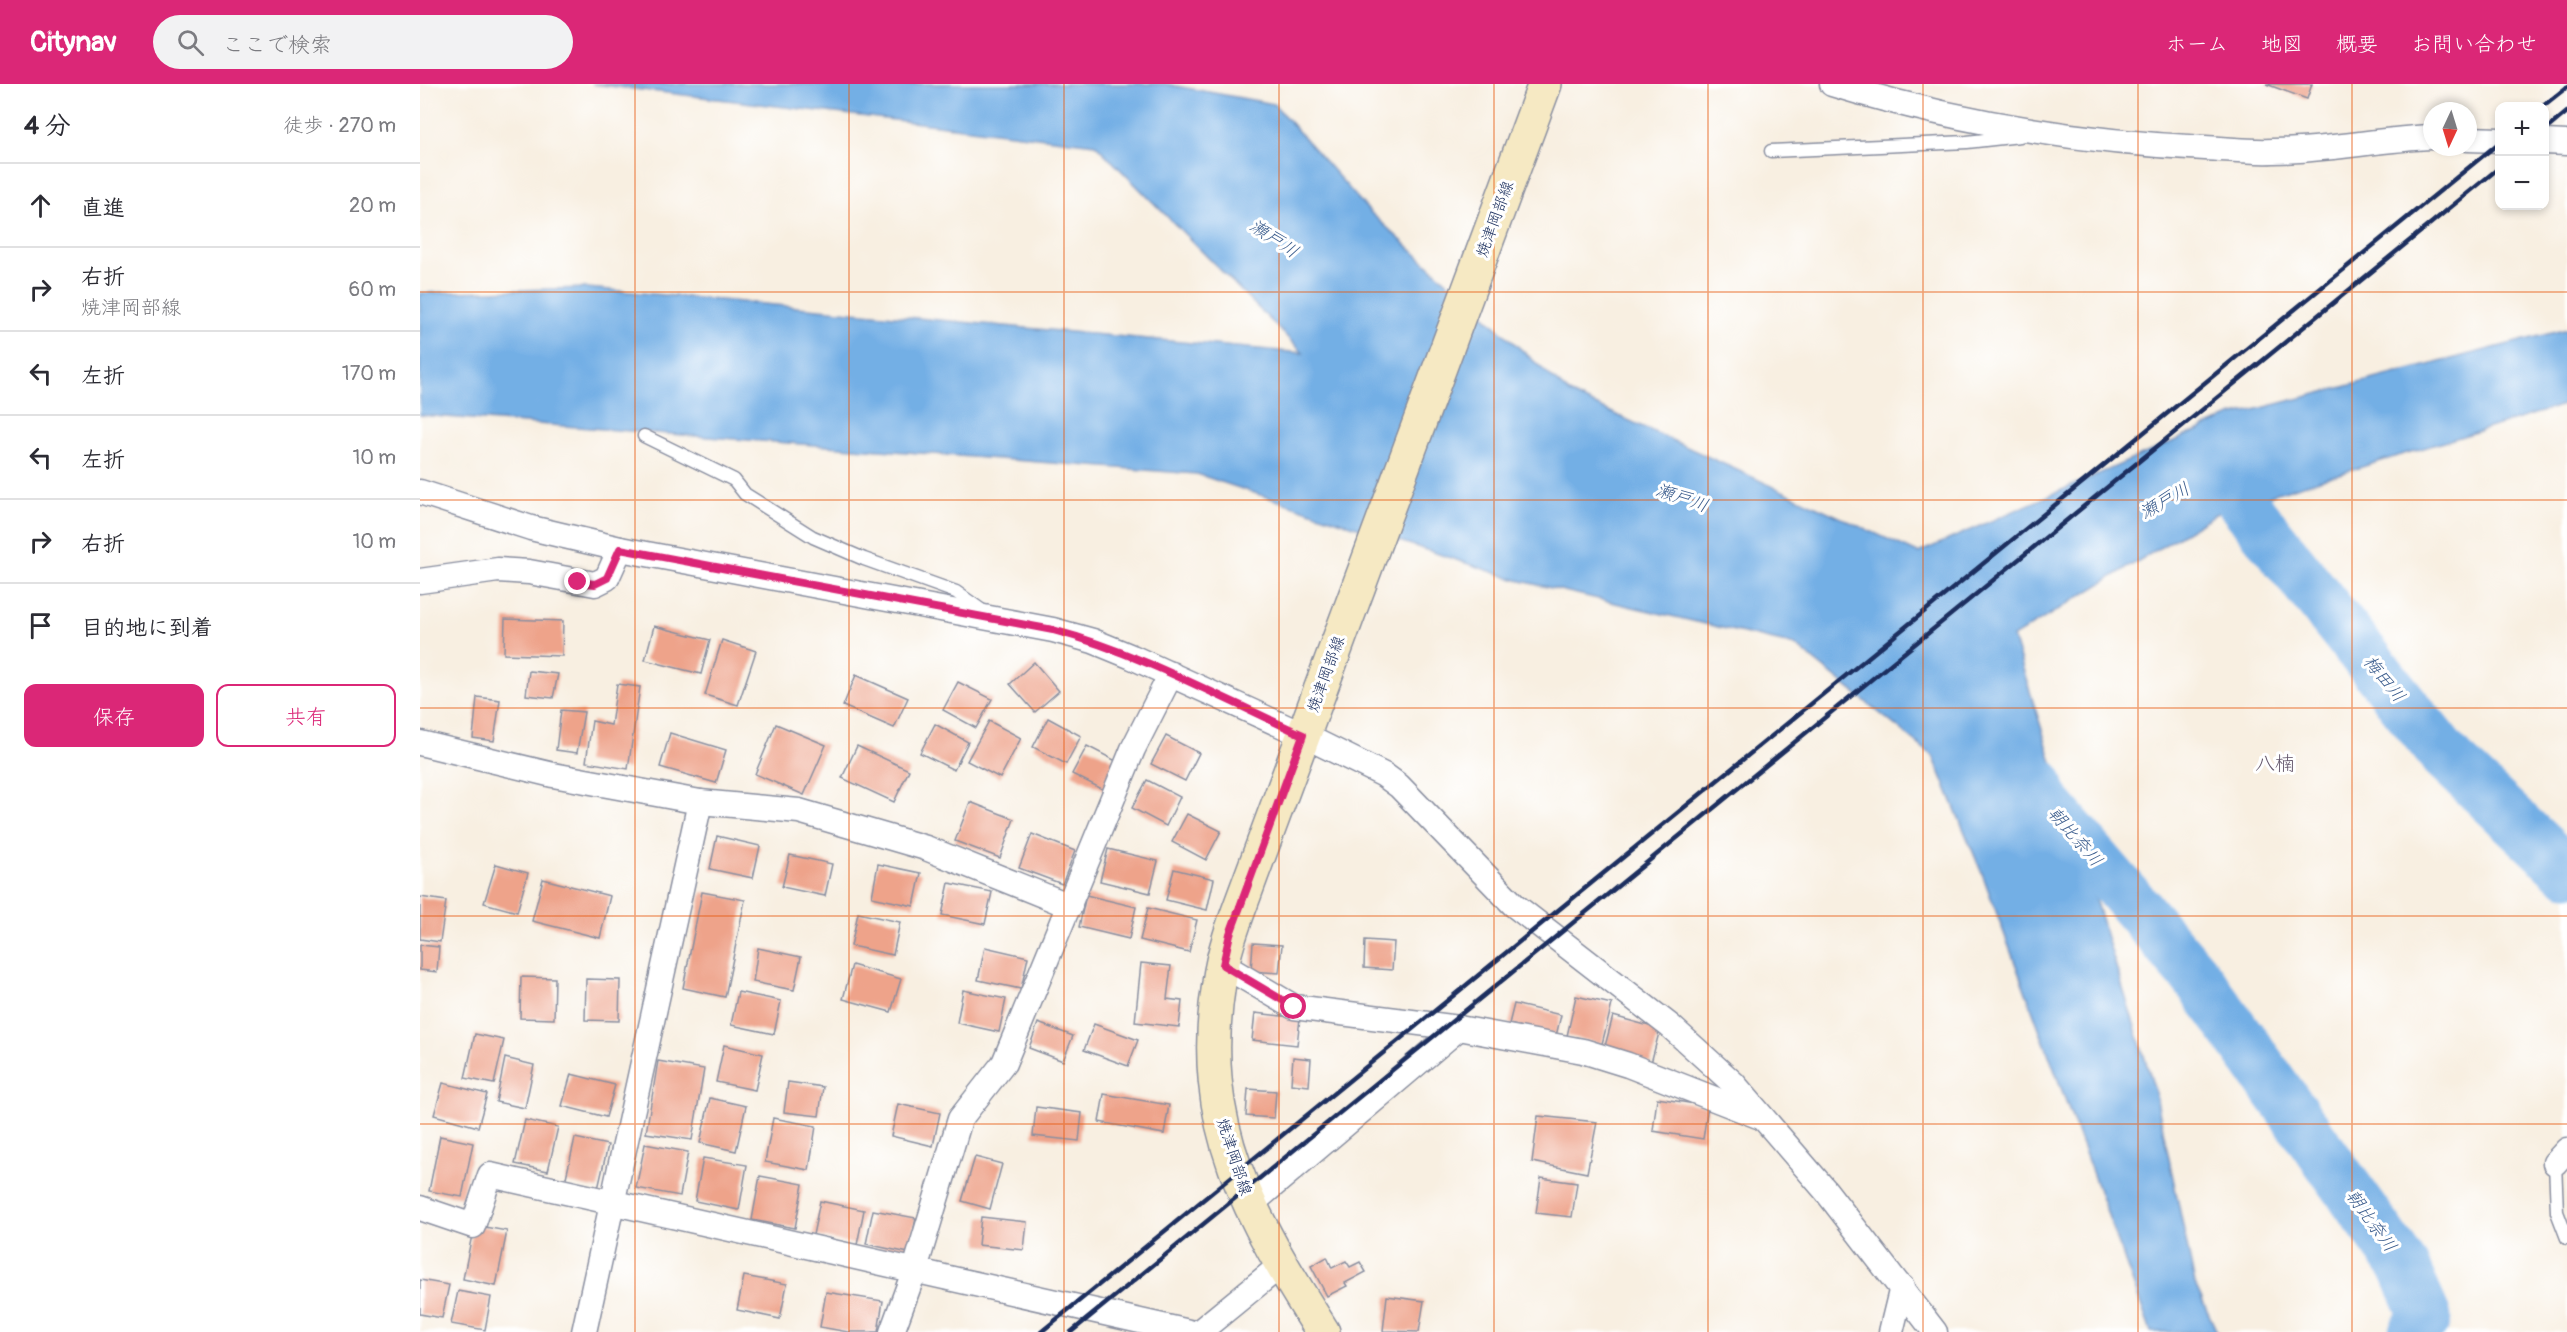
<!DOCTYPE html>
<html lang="ja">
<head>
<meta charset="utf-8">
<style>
	:root { --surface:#fff; --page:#f2f2f3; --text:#2b2b33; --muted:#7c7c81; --line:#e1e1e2; --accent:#db2777 }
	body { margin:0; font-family:Pangolin,"Klee One",sans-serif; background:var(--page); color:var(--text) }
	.controls { position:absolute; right:18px; top:18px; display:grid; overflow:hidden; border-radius:12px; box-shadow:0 3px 9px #0003 }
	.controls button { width:54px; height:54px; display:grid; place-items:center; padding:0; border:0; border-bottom:2px solid var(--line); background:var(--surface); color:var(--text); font:30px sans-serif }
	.compass { position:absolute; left:2003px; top:18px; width:54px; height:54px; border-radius:50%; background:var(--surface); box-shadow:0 3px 9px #0003; rotate:184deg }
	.stop { position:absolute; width:18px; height:18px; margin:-14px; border:4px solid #db2777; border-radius:50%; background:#fff }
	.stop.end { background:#db2777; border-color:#fff; box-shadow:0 2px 6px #0008 }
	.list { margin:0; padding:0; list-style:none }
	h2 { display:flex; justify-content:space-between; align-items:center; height:78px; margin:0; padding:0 24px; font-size:26px }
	h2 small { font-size:20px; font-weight:400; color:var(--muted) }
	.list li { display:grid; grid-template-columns:39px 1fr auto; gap:18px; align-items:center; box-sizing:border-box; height:84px; padding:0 24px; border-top:2px solid var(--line) }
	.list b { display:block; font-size:22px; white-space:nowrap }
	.list p { margin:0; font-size:20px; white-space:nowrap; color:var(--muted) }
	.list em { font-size:20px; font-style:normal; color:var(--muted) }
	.actions { display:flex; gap:12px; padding:18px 24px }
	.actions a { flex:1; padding:14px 0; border:2px solid var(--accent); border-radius:12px; text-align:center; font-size:21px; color:var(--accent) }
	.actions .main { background:var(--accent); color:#fff }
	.icon { flex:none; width:33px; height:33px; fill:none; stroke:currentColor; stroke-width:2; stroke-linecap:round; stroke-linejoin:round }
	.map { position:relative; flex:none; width:2147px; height:1248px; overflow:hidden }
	header { display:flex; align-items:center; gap:36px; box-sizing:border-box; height:84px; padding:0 30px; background:var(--accent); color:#fff }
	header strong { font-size:28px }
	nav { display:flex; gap:33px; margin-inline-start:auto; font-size:21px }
	.search { width:420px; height:54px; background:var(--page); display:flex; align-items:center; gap:15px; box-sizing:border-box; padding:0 21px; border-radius:33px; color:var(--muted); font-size:22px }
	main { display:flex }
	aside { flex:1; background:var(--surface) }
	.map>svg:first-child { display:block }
</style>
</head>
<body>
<header>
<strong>Citynav</strong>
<div class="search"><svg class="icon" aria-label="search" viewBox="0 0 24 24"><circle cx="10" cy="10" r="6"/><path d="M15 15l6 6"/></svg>ここで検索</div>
<nav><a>ホーム</a><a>地図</a><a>概要</a><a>お問い合わせ</a></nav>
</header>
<main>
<aside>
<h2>4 分<small>徒歩 · 270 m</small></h2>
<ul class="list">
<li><svg class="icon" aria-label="ahead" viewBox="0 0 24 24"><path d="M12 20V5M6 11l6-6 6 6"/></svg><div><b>直進</b></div><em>20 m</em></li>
<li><svg class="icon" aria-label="right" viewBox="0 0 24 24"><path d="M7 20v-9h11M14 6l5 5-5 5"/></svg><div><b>右折</b><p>焼津岡部線</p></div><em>60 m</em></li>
<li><svg class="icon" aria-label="left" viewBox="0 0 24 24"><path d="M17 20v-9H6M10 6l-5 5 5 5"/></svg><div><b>左折</b></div><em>170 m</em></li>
<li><svg class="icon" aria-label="left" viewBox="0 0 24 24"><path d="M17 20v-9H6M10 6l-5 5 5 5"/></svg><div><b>左折</b></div><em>10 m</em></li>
<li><svg class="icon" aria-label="right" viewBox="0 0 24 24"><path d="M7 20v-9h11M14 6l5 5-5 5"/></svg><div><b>右折</b></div><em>10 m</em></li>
<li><svg class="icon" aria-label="arrive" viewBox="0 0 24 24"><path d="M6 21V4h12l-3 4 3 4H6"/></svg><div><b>目的地に到着</b></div></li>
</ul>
<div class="actions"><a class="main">保存</a><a>共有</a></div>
</aside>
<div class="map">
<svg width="2147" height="1248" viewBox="0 0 2147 1248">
	<rect width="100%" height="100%" fill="#fff"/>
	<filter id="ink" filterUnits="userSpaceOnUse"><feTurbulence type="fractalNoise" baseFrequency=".0167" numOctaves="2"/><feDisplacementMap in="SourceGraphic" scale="12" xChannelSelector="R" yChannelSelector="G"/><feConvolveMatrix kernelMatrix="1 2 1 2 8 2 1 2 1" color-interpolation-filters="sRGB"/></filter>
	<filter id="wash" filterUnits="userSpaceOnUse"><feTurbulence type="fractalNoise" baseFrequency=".008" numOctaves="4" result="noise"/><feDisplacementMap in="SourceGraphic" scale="24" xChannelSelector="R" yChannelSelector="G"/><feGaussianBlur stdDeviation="1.35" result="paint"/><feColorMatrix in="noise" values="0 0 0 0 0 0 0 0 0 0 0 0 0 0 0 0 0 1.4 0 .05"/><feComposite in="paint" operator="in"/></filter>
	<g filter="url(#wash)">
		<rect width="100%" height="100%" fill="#f8efe1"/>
		<path fill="#73afe5" stroke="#476fa2" stroke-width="1.5" d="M172,0h573l109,20 95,107 200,182 349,160 313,-137 336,-87v75l-345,106 -209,127 142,454 40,193 22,48h-66l-168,-456 -50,-120 -138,-111 -278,-65 -320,-106 -777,-59v-122l167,-5 716,65 -208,-209z"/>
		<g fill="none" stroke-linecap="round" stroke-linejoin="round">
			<g stroke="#73afe5" stroke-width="51">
				<path d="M1797,387l227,284 123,116"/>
				<path d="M1618,699l4,15 155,180 207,289 22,50 -12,15"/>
			</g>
		</g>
		<g id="blocks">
			<g fill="#eea38a">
				<path d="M1846,0h46l-5,15z"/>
				<path d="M85,535l58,2 -1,35 -58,-2z"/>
				<path d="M234,542l56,14 -9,34 -56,-14z"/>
				<path d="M302,556l34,11 -18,54 -33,-10z"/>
				<path d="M614,578l25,29 -24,21 -25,-28z"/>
				<path d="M109,587l29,3 -5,24 -27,-3z"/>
				<path d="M436,591l52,23 -14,30 -51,-22z"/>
				<path d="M538,598l34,17 -16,29 -33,-18z"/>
				<path d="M197,600l23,3 -12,82 -42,-7 6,-41 19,4z"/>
				<path d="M57,613l23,3 -6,41 -21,-3z"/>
				<path d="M141,626l23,2 -7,41 -21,-3z"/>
				<path d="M628,634l33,18 -15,28 -33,-17z"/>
				<path d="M569,637l32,17 -21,40 -33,-17z"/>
				<path d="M356,640l50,21 -22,50 -49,-21z"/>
				<path d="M515,640l33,18 -14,28 -34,-17z"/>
				<path d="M250,649l56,17 -10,33 -56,-16z"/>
				<path d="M746,652l33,17 -14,28 -34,-17z"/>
				<path d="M437,662l52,24 -15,32 -52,-24z"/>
				<path d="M667,662l33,17 -14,28 -34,-17z"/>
				<path d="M727,696l33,17 -14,29 -34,-18z"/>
				<path d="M550,718l44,17 -14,39 -45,-17z"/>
				<path d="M767,730l34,17 -15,29 -34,-18z"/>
				<path d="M612,750l43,17 -13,33 -43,-16z"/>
				<path d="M297,752l43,10 -7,32 -43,-9z"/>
				<path d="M688,765l50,12 -8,32 -50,-12z"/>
				<path d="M370,771l42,9 -7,32 -43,-9z"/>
				<path d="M76,780l32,9 -11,39 -33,-9z"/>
				<path d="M458,780l43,9 -7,33 -42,-9z"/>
				<path d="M754,785l40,10 -7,31 -41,-10z"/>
				<path d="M123,795l67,17 -10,42 -68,-17z"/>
				<path d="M529,799l43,9 -7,32 -43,-9z"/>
				<path d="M282,808l43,8 -20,97 -42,-9z"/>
				<path d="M666,811l50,12 -7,32 -50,-12z"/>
				<path d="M0,813l26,4 -6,41 -20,-3z"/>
				<path d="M728,824l49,12 -8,32 -49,-12z"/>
				<path d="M438,829l42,9 -7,33 -42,-9z"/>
				<path d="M945,856l29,2 -2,28 -28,-2z"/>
				<path d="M833,859l29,2 -3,28 -28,-2z"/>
				<path d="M0,861l19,2 -2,25 -17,-2z"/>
				<path d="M565,863l43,10 -7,32 -43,-9z"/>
				<path d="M338,864l43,9 -7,33 -41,-8z"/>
				<path d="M721,879l30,3 -4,33 15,2 -3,26 -44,-5z"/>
				<path d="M432,881l49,14 -10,33 -48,-13z"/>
				<path d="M101,893l34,1 -1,41 -34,-1z"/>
				<path d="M166,895l34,1 -1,41 -34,-1z"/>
				<path d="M543,906l43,9 -7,33 -42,-9z"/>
				<path d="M318,908l43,9 -7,33 -43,-9z"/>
				<path d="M1156,912l36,8 -10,40 -35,-8z"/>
				<path d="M1094,920l47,11 -5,21 -47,-12z"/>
				<path d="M835,929l45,5 -3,27 -45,-5z"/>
				<path d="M1193,932l47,13 -9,34 -47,-13z"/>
				<path d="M618,939l35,13 -10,25 -34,-13z"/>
				<path d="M674,940l44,16 -10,26 -44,-16z"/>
				<path d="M55,950l29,6 -10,44 -29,-6z"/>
				<path d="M304,961l39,9 -8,36 -39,-8z"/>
				<path d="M873,973l18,2 -2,27 -18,-2z"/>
				<path d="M85,974l29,7 -9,43 -29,-6z"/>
				<path d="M238,977l46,8 -12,71 -46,-7z"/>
				<path d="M151,990l44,11 -9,32 -44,-11z"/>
				<path d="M368,998l35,5 -4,29 -35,-4z"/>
				<path d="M23,999l44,11 -9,33 -44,-12z"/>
				<path d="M828,1005l28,2 -2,27 -28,-2z"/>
				<path d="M684,1010l65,11 -5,29 -65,-12z"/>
				<path d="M290,1014l36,8 -10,45 -36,-8z"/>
				<path d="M1237,1014l51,8 -5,33 -50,-8z"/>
				<path d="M478,1020l42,9 -7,33 -42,-10z"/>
				<path d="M616,1023l46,6 -3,28 -46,-5z"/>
				<path d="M1118,1032l59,6 -10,51 -55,-11z"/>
				<path d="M353,1034l43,8 -7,44 -44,-8z"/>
				<path d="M105,1036l33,7 -10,44 -33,-7z"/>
				<path d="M20,1052l33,7 -11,54 -33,-6z"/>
				<path d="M155,1054l33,7 -10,44 -33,-7z"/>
				<path d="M225,1060l43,8 -8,44 -44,-8z"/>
				<path d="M555,1073l27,7 -12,45 -28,-8z"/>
				<path d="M283,1074l44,7 -8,45 -44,-9z"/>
				<path d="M340,1092l43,8 -8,44 -43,-8z"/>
				<path d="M1121,1094l36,5 -5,34 -36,-4z"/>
				<path d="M400,1117l44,9 -7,35 -44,-10z"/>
				<path d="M453,1126l43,8 -7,35 -43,-9z"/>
				<path d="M561,1133l46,5 -3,28 -46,-5z"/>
				<path d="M54,1141l33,6 -11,55 -33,-7z"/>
				<path d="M907,1173l5,11 14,-7 4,6 10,-5 6,10 -21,11 2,3 -20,10 -16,-30z"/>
				<path d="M324,1192l43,8 -7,35 -43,-9z"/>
				<path d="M0,1196l29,5 -7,33 -22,-4z"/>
				<path d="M38,1207l33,6 -6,33 -34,-6z"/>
				<path d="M406,1208l57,9 -5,31h-30l-28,-5z"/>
				<path d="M967,1212l37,5 -5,31 -36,-1z"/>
			</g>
		</g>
	</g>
	<g filter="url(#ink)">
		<use href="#blocks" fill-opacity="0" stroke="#8a8fa0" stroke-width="1.5"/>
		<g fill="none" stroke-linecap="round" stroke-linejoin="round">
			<defs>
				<g id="lane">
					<path d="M1351,67l196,-9 53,-6"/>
					<path d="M224,352l90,44 11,14 68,43 51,22 92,33 28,20"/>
					<path d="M2135,1079l2,49 10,26"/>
				</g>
				<g id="street">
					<path d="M1412,0c121,37 247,58 373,64 22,1 45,4 68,3 54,0 106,-12 159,-14"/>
					<path d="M2048,55l32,1"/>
					<path d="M2124,58l23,1"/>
					<path d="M0,408l111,36 89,21 433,81 40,11 39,16 171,78 81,40 15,11 115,119 156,121 64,58 92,107 109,141"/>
					<path d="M0,497l78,-11 31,2 66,12 12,-6 13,-29"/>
					<path d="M0,659l133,32 147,27 99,9 127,37 144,58"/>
					<path d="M803,881l71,42 165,21 -209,177"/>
					<path d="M1039,944l124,23 45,14 130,51"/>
					<path d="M2135,1079l12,-13"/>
					<path d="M0,1124l53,18 17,-51 699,157"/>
					<path d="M164,1248l116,-530"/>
					<path d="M472,1248l23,-63 45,-150 44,-56 129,-314 38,-75"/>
					<path d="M779,1248l82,-67"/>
					<path d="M1471,1248l11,-45"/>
				</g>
				<path id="secondary" d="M903,1248c-73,-116 -127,-206 -104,-349 5,-38 20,-73 33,-109l293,-790"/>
			</defs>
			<use href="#lane" stroke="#8a8fa0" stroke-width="15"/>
			<use href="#street" stroke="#8a8fa0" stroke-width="27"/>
			<use href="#secondary" stroke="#8a8fa0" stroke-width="36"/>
			<use href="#lane" stroke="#fff" stroke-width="12"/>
			<use href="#street" stroke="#fff" stroke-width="24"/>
			<use href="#secondary" stroke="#f6e9c3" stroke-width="33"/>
			<g stroke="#1b2f5e" stroke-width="4.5">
				<path d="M2123,22l24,-19"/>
				<path d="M2124,47l23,-19"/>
				<path d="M621,1248l1459,-1190"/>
				<path d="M651,1248l1429,-1165"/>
			</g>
		</g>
	</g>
	<g fill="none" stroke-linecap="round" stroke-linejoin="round" filter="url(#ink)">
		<path stroke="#db2777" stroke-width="8" d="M158,498l17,2 12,-6 13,-29 433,81c87,23 168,68 250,105l-73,199 -7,31 71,42"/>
	</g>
	<path fill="none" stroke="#e8590c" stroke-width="1.5" stroke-opacity="0.55" d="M215,0v1248M429,0v1248M644,0v1248M859,0v1248M1074,0v1248M1288,0v1248M1503,0v1248M1718,0v1248M1932,0v1248M0,208h2147M0,416h2147M0,624h2147M0,832h2147M0,1040h2147"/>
	<g text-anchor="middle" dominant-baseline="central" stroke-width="6" stroke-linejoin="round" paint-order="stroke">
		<g font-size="16" fill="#1b2f5e" stroke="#fff">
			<text transform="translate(1075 135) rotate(-70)">焼津岡部線</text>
			<text transform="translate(906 590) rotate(-70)">焼津岡部線</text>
			<text transform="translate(814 1073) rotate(72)">焼津岡部線</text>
		</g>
		<g font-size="18" font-style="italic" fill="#3a5c8d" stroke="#fff">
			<text transform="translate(854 155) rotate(34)">瀬戸川</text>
			<text transform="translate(1262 414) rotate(19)">瀬戸川</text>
			<text transform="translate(1745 417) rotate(-30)">瀬戸川</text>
			<text transform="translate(1964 595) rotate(51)">梅田川</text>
			<text transform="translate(1655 753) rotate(49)">朝比奈川</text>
			<text transform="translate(1951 1137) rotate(54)">朝比奈川</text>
		</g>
		<g font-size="20" fill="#65586d" stroke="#fff">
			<text x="1855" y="679">八楠</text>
		</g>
	</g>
</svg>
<div class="controls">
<button>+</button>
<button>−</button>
</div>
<svg class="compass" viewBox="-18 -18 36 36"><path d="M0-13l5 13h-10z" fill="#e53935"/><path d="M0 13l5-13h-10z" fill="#7c7c81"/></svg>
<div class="stop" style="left:874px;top:923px"></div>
<div class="stop end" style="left:158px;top:498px"></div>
</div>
</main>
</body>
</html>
